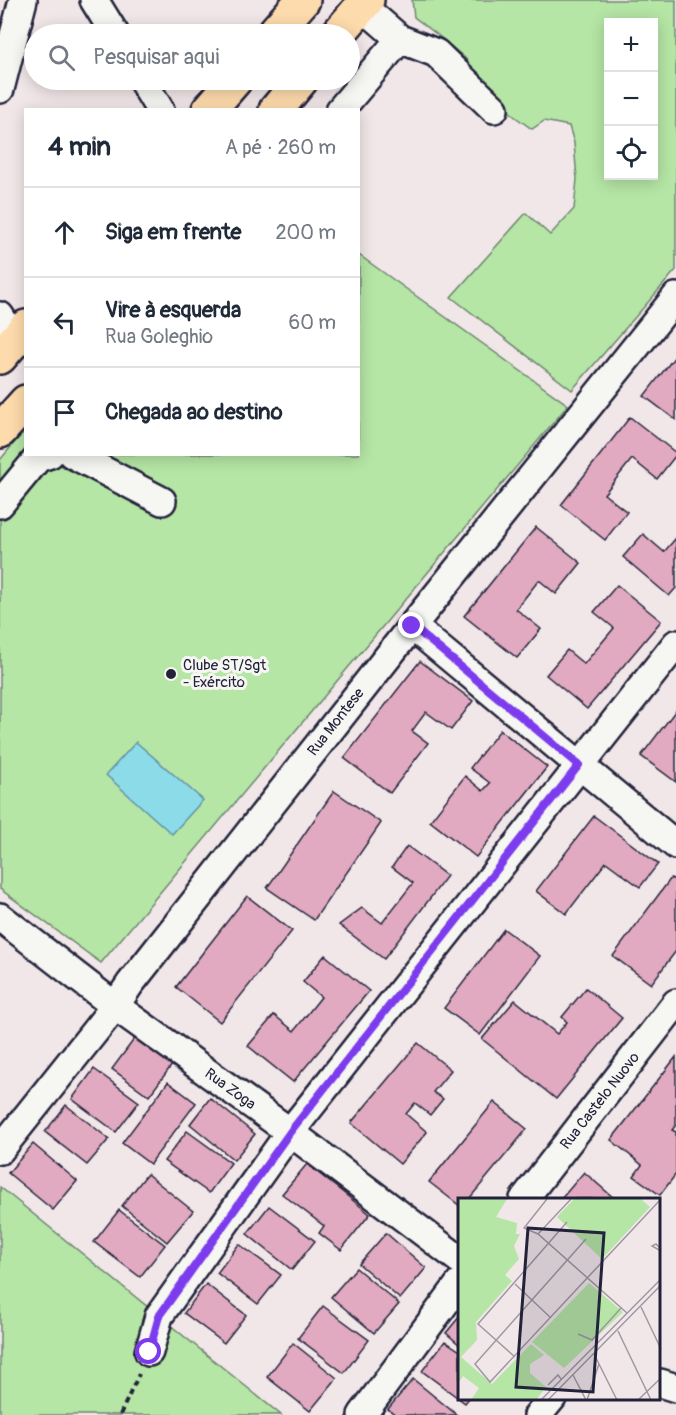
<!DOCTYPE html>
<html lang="pt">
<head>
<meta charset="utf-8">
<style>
	:root { --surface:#fff; --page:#f2f2f3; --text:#1f2937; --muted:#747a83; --line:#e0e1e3 }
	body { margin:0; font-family:Pangolin,sans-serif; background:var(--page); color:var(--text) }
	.controls { position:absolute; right:18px; top:18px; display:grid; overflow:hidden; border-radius:0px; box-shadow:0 3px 15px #0003 }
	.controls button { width:54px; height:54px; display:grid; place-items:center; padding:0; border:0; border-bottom:2px solid var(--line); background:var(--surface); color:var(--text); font:30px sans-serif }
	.stop { position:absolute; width:18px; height:18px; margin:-14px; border:4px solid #7c3aed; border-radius:50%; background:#fff }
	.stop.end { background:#7c3aed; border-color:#fff; box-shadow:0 2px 6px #0008 }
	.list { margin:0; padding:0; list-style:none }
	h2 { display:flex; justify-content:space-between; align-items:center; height:78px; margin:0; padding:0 24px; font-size:26px }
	h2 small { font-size:20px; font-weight:400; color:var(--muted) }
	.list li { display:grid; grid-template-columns:39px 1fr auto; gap:18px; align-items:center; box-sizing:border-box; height:90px; padding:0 24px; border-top:2px solid var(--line) }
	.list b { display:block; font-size:22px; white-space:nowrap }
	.list p { margin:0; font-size:20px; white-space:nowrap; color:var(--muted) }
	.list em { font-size:20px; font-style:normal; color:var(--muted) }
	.icon { flex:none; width:33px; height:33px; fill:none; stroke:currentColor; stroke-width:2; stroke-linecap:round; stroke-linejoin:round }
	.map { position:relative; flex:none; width:676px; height:1415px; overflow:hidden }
	.search { position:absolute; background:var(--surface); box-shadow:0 3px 15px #0003; left:24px; top:24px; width:336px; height:66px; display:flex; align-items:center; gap:15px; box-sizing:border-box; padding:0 21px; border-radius:33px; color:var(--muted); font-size:22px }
	.panel { position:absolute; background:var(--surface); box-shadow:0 3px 15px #0003; left:24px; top:108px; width:336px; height:348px; border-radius:0px }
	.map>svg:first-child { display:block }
</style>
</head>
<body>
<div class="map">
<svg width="676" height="1415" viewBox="0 0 676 1415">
	<rect width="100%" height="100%" fill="#f2e7e8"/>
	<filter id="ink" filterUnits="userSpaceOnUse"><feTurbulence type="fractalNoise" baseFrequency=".0167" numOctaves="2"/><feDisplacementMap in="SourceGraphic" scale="12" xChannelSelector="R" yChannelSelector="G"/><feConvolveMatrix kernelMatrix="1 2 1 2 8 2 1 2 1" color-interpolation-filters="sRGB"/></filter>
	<g filter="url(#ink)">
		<g fill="#b5e6a5" stroke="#6c8470" stroke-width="1.5" fill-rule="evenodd">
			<path d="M412,0h264v270l-104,120 -121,-93 75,-84 24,22 24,-26 3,-30 -3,-36 -5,-17 -25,-5 -12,8 -18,-13 -24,-25 -25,-33 -26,-22 -25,-19zM608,22h46v154h-46z"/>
			<path d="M359,255l209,150 -467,558 -101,-74v-429l25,-30 1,24h332z"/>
			<path d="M0,1187l281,228h-281z"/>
		</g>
		<path fill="#8cdbe9" stroke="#6291a3" stroke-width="1.5" d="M136,742l67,58 -31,34 -66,-59z"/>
		<g fill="#e1aac0" stroke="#22223b" stroke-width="1.5">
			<path d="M676,355v65l-32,-24z"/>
			<path d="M630,417l46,36v2l-19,24 -25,-20 -28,35 23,18 -22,28 -44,-35z"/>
			<path d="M536,527l45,36 -25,31 -17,-14 -23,29 25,20 -24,29 -53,-42z"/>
			<path d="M643,534l21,18 12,-14v50l-7,8 -46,-39z"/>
			<path d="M617,585l44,36 -74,88 -41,-34 21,-25 17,14 30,-36 -20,-16z"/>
			<path d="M420,661l53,40 -22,29 -25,-18 -14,19 16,12 -38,50 -46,-35z"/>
			<path d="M676,710v72l-35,-26z"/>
			<path d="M500,730l47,37 -71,90 -46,-36 35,-45 18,15 7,-8 -20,-15z"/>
			<path d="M334,791l47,32 -67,97 -47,-32z"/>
			<path d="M594,816l64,48 -18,23 -34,-25 -40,52 -30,-23z"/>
			<path d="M407,846l40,30 -63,83 -45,-34 23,-17 20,15 31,-40 -21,-16z"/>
			<path d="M671,878l5,3v70l-25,33 -38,-28z"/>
			<path d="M247,896l45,35 -72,91 -44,-35z"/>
			<path d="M504,929l36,27 -60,79 -36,-27z"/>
			<path d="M325,955l44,36 -76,91 -45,-36 26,-31 20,16 27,-34 -18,-15z"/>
			<path d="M586,988l36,30 -66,81 -74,-60 33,-39 42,34 10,-12 -5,-5z"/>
			<path d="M138,1034l37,27 -26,35 -37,-27z"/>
			<path d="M418,1043l33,27 -18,22 10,7 -13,16 -15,-12 -9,11 21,18 -27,32 -49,-41z"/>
			<path d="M676,1057v68l-4,5 4,2v42l-16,21 -26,-19 8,-11 -31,-25z"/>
			<path d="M94,1069l45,33 -23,30 -44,-33z"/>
			<path d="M168,1082l28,21 -46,61 -28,-21z"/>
			<path d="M210,1098l45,36 -21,26 -44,-36z"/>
			<path d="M494,1102l33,27 -58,70h-9v7l-31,-24z"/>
			<path d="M66,1105l43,34 -22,26 -42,-33z"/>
			<path d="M187,1131l44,32 -22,30 -45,-32z"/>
			<path d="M33,1144l44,37 -24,29 -45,-37z"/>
			<path d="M307,1164l63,50 -29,36 -22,-17 5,-7 -42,-32z"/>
			<path d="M584,1172l31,27h-54z"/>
			<path d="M147,1174l46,37 -26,31 -45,-36z"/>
			<path d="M269,1206l46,35 -23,29 -45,-36z"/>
			<path d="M119,1210l46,35 -25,32 -46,-35z"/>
			<path d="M386,1233l40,35 -26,31 -41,-35z"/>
			<path d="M239,1244l42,31 -23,29 -41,-31z"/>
			<path d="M356,1268l43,36 -25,29 -43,-36z"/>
			<path d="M206,1284l40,31 -22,28 -40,-30z"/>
			<path d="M323,1306l46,34 -25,33 -46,-35z"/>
			<path d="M460,1316v29l-14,-12z"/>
			<path d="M445,1341l15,10v47h9l-4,5 -43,-32z"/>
			<path d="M293,1343l44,35 -27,33 -43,-34z"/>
			<path d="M413,1379l44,36h-61l-8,-6z"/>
		</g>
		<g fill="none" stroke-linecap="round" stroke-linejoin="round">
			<defs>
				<g id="minor">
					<path d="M94,0l21,34"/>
					<path d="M362,6l38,33 36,14 58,56"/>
					<path d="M142,80l18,30"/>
					<path d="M0,89l23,-89"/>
					<path d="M340,110l60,-71"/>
					<path d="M0,316l15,23"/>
					<path d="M72,454l90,47"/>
					<path d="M0,504l38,-46 12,-4"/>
					<path d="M412,626l264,219"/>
					<path d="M0,917l115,89 175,126 170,128"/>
					<path d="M0,1150l115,-144 15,-22 282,-358 264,-329"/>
					<path d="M524,1199l152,-196"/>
					<path d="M149,1352l10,-36 131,-184 386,-488"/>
					<path d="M660,1383l16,5"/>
					<path d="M362,1415l98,-132"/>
					<path d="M538,1415l14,-17"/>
				</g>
				<g id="highway">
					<path d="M273,34l30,-34"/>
					<path d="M338,34l29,-34"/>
					<path d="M209,110l26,-30"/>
					<path d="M276,110l25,-30"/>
					<path d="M0,357l26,-30"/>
					<path d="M0,431l26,-29"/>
				</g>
			</defs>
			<use href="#minor" stroke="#22223b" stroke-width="32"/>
			<use href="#highway" stroke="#22223b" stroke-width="38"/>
			<path stroke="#22223b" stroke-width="4" stroke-dasharray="6 4.5" stroke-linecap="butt" d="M120,1415l19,-41"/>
			<use href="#minor" stroke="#f6f6f2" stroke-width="27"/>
			<use href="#highway" stroke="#fedbac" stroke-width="33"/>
		</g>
	</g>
	<g fill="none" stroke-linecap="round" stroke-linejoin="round" filter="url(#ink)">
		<path stroke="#7c3aed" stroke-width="8" d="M149,1352l10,-36 131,-184 289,-367 -167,-139"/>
	</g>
	<circle fill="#22223b" stroke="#f6f6f2" stroke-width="2" cx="171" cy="674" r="6"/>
	<g text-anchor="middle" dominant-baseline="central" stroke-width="6" stroke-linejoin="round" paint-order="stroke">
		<g font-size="15" fill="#22223b" stroke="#f6f6f2" text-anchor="start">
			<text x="183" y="665">Clube ST/Sgt<tspan x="183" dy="17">- Exército</tspan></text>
		</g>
		<g font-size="15" fill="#22223b" stroke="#f6f6f2">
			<text transform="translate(336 722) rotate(-52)">Rua Montese</text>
			<text transform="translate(230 1089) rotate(36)">Rua Zoga</text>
			<text transform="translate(600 1101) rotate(-52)">Rua Castelo Nuovo</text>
		</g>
	</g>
	<g transform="translate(458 1198)">
		<rect width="202" height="202" fill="#f2e7e8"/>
		<path d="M0,1h49l-11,18 21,6 -1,11h4l-6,12 5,13 -14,16 7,6 -36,41 1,18 -16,17 31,27 39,-40 13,11 -14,9v9l16,14 -10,13h-65l8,-12 -16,-12 -5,8zM116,1h67l9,8 -48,52 -45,-42zM131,85l34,29 -59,56 -32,-26z" fill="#b5e6a5"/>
		<path fill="none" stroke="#9f98a3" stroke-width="1.5" d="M89,1l-23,29 14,6 89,79M80,36l33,-35M128,41l-111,125 15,18 171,-183M203,51l-5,-5 -4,2 9,5M57,86l36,34M183,109l20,42M160,133l33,69M120,136l14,6 29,-32M136,156l23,46M57,159l-37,-33 89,-102M115,177l13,25M90,187l10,-10 3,4M83,202l120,-121M90,202l113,-115M129,202l12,-36M180,202l23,-22"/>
		<path fill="#22223b" fill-opacity="0.15" stroke="#22223b" stroke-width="3" d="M70,30l76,5 -11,159 -77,-5z"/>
		<rect width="202" height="202" fill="none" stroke="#22223b" stroke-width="3"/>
	</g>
</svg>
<div class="controls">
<button>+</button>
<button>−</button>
<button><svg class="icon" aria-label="locate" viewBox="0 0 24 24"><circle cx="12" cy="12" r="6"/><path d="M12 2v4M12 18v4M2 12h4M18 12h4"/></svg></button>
</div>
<div class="stop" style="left:149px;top:1352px"></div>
<div class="stop end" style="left:412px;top:626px"></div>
<div class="search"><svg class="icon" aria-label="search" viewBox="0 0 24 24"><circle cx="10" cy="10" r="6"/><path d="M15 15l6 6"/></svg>Pesquisar aqui</div>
<section class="panel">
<h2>4 min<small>A pé · 260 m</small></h2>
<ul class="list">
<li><svg class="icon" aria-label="ahead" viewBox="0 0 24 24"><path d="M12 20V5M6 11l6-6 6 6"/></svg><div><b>Siga em frente</b></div><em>200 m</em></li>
<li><svg class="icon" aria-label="left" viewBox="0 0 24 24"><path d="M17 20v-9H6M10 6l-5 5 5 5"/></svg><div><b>Vire à esquerda</b><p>Rua Goleghio</p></div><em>60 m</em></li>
<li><svg class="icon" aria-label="arrive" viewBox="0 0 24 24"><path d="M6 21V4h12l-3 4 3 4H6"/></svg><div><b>Chegada ao destino</b></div></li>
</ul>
</section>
</div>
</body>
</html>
